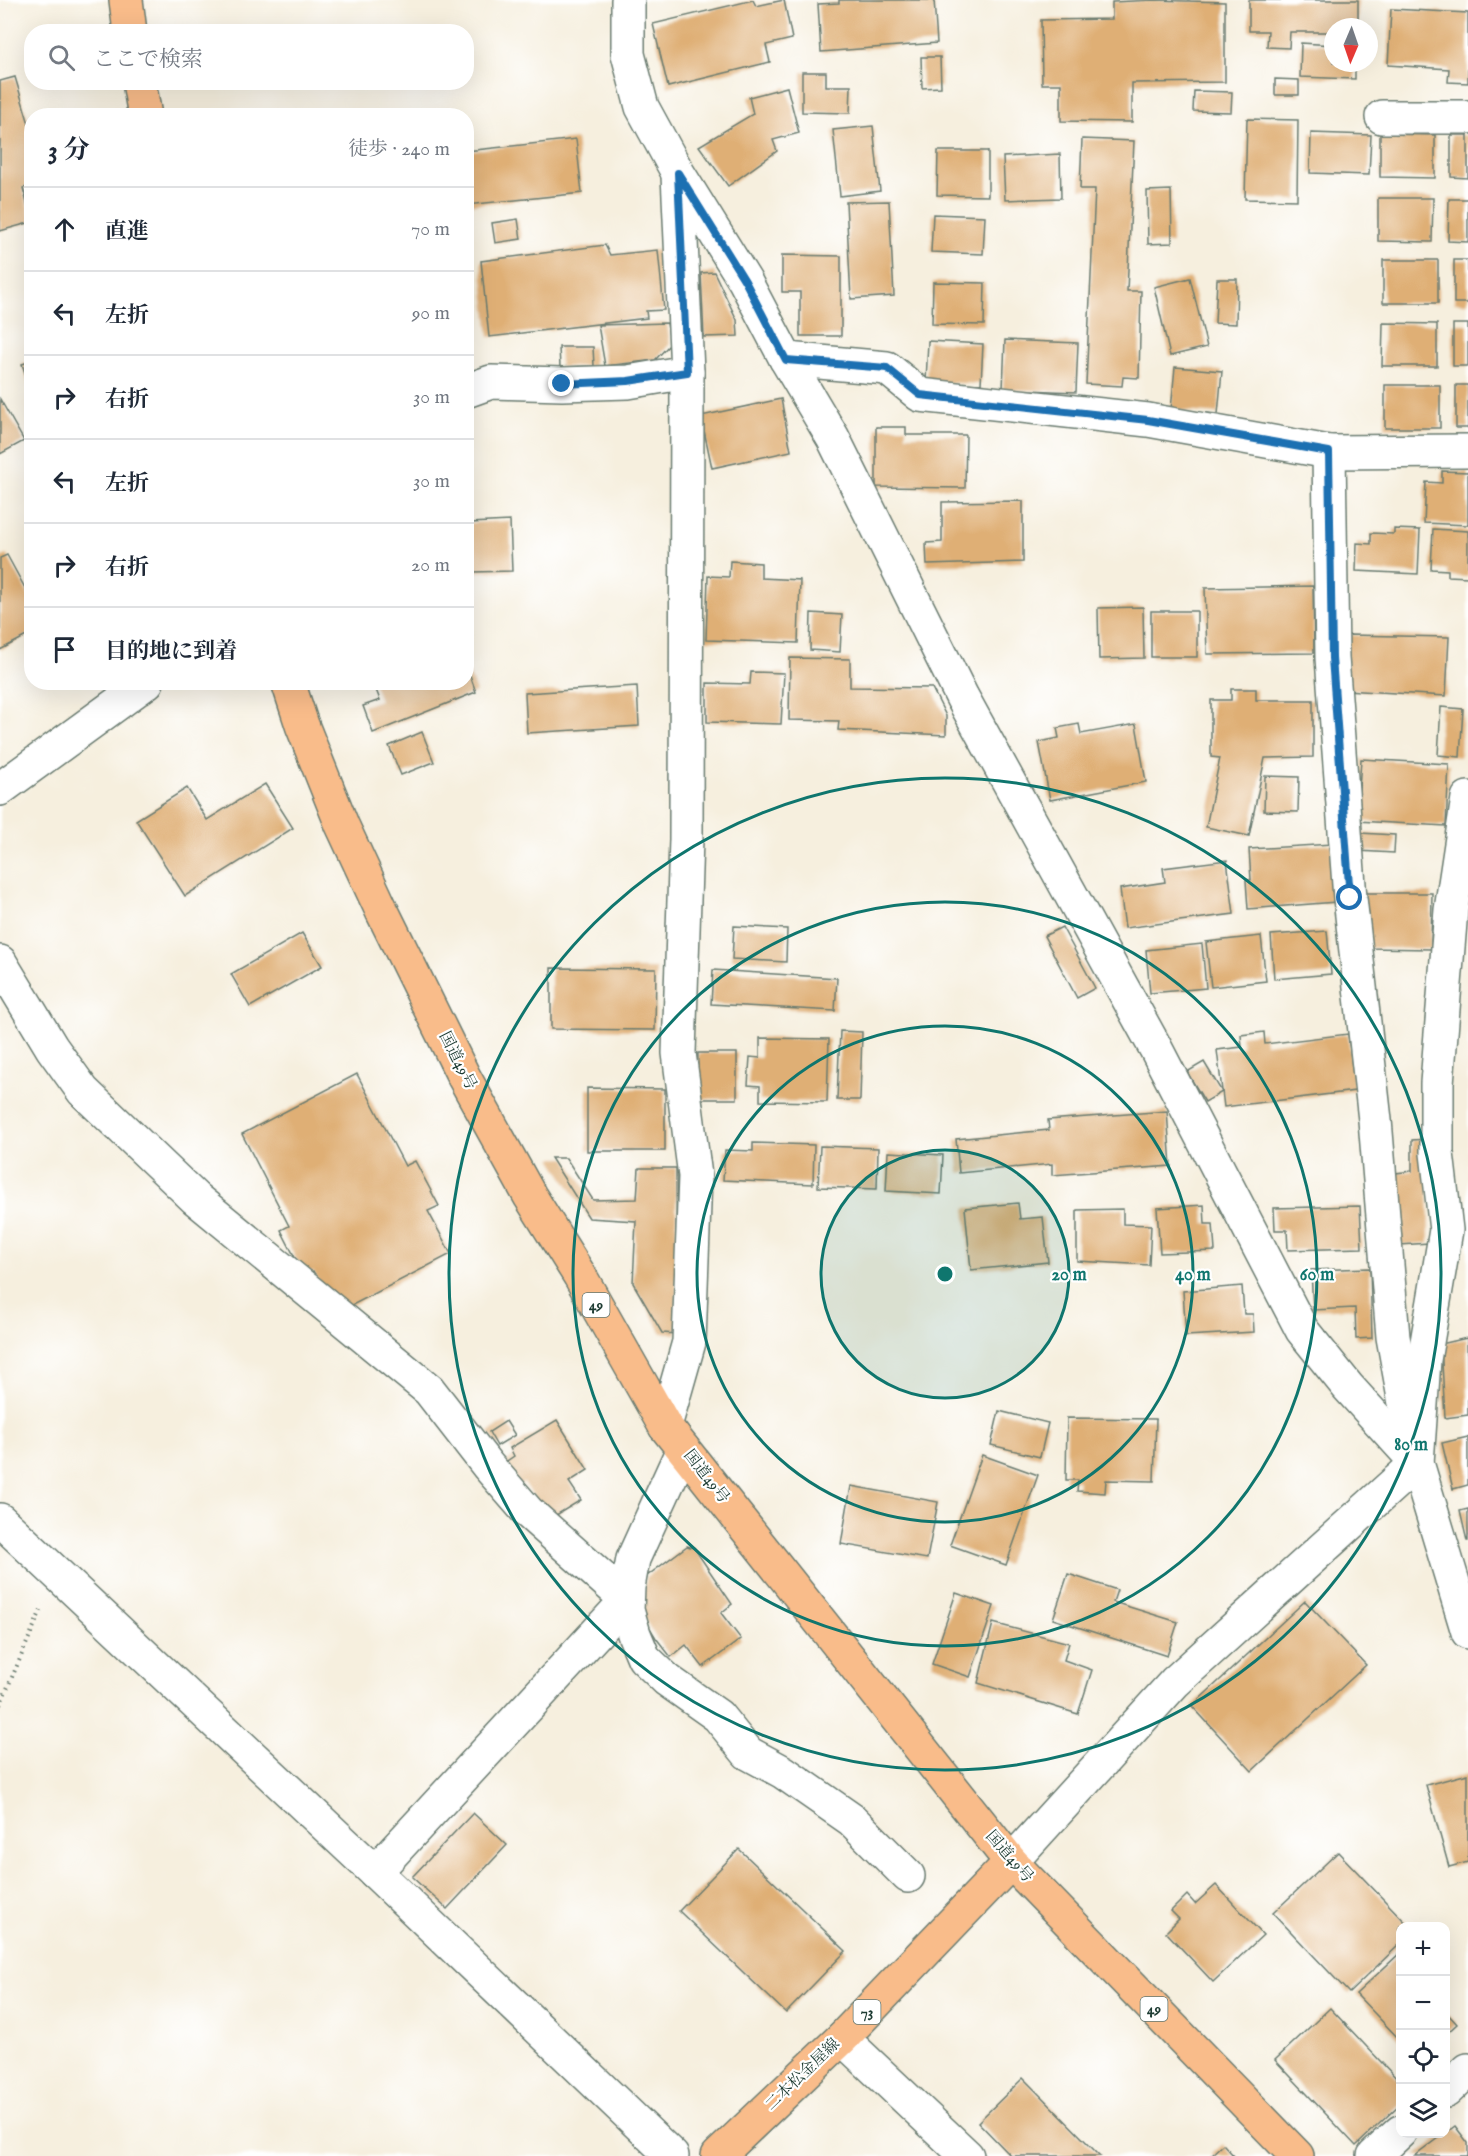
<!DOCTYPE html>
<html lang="ja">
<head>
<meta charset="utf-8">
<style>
	:root { --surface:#fff; --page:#f6f6f7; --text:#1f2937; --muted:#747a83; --line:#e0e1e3 }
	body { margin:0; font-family:"IM FELL English","Noto Serif JP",serif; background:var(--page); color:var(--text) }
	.controls { position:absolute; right:18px; bottom:18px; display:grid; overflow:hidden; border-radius:12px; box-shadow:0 6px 24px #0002 }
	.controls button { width:54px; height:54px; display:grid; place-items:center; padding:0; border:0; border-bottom:2px solid var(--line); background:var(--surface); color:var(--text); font:30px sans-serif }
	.compass { position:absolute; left:1324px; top:18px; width:54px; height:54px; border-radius:50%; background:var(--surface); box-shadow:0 6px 24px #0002; rotate:182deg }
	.stop { position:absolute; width:18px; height:18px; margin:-14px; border:4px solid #1f6fb2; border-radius:50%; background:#fff }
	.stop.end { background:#1f6fb2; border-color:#fff; box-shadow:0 2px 6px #0008 }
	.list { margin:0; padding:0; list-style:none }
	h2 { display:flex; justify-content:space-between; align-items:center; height:78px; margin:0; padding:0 24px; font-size:26px }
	h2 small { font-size:20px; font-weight:400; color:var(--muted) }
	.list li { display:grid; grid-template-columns:39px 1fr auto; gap:18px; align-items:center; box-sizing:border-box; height:84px; padding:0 24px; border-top:2px solid var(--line) }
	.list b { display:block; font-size:22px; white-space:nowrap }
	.list em { font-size:20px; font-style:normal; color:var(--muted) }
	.icon { flex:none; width:33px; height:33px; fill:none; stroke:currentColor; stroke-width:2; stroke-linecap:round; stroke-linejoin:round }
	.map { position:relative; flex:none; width:1468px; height:2156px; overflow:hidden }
	.search { position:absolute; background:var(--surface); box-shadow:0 6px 24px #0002; left:24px; top:24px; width:450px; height:66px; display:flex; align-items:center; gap:15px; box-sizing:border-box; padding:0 21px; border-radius:24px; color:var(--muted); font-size:22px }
	.panel { position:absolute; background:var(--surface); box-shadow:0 6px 24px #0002; left:24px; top:108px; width:450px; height:582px; border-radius:24px }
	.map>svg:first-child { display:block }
</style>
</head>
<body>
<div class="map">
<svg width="1468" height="2156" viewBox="0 0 1468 2156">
	<rect width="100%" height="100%" fill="#fff"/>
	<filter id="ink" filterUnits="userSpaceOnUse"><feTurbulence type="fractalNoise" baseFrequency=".0167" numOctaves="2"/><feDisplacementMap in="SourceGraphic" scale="12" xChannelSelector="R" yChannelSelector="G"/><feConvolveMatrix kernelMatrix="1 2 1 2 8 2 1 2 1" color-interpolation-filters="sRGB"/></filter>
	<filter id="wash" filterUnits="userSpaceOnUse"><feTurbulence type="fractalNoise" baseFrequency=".008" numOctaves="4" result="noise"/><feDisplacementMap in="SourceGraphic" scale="24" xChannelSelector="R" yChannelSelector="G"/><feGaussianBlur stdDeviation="1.35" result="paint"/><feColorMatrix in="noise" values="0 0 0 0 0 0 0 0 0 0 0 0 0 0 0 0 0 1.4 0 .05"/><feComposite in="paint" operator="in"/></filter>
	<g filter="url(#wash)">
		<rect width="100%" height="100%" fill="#f6efde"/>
		<g id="blocks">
			<g fill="#dfaf74">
				<path d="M753,0l3,6 28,-6 8,39 -26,6 4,17 -102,25 -15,-63z"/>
				<path d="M839,0h95l3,43 -116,9 -3,-48 21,-1z"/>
				<path d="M1153,0l72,2v80l-93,1v39l-71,-1v-37h-19l-1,-64 71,-1v-17z"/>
				<path d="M1249,0h109v27h-25v5h-43l-1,16 -22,-1 1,-16h-19z"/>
				<path d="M1391,9l77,4v70l-20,-1 1,-13 -61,-4z"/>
				<path d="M1301,43l32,2v18h22v16l-55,-2z"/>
				<path d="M921,57h19l1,30 -19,1z"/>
				<path d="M802,72h24v14h25l-1,27 -48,-1z"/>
				<path d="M15,77l17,57v52l-9,2 9,34 -32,9v-150z"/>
				<path d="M1275,79l24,1v15h-24z"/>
				<path d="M787,87l12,46 -26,7 4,11 -49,35 -29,-40 54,-32 -4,-17z"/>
				<path d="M1194,91l38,1 -1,20 -38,-1z"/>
				<path d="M1247,119l51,1 -1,80 -52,-1z"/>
				<path d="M873,126l7,65 -40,5 -7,-66z"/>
				<path d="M1311,133l60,2 -2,40 -59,-2z"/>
				<path d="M1380,134l55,1v43l-55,-1z"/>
				<path d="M1451,135h17v43l-17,-1z"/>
				<path d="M576,139l6,54 -116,12v-54z"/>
				<path d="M1082,139l52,2 -7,150h14l-2,87 -16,-1 -1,9 -36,-2 9,-195h-15z"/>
				<path d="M938,151h50v45l-51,-1z"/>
				<path d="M1060,154l1,44 -56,2 -2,-43z"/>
				<path d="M1171,190l1,53 -24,1 -1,-53z"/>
				<path d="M1378,198h55l-1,44 -54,-1z"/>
				<path d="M1449,199h19v43l-20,-1z"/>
				<path d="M889,201l5,95 -43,3 -5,-97z"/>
				<path d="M933,214l52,2 -2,38 -52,-2z"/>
				<path d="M518,219l3,20 -26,4 -3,-20z"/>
				<path d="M605,245l5,10 48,-5 6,60 -18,1 1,7 -158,19 -8,-76z"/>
				<path d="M782,255l59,1v80h-41v-44h-18z"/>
				<rect x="1383" y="260" width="55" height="43"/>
				<rect x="1454" y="260" width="14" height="43"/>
				<path d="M714,272l23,48 1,16 -34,1 -3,-64z"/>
				<path d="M1190,278l17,69 -37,9 -16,-69z"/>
				<path d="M1217,279h20l-1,45 -21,-1z"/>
				<path d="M933,282l52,1 -1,42 -52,-1z"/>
				<path d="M667,323l3,21 -15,16 -50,6 -7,-41z"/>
				<path d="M1383,323l54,1v42h-55z"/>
				<rect x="1453" y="324" width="15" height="42"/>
				<path d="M1005,340l73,3 -2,49 -73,-3z"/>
				<path d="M928,341l55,3 -2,40 -55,-2z"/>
				<path d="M559,347h34l1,19 -34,1z"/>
				<path d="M32,361v29h-1l-9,-26z"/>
				<path d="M1175,367l47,4 -4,43 -47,-4z"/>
				<rect x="1385" y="385" width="55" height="43"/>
				<rect x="1456" y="385" width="12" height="43"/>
				<path d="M0,399l24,42 -24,13z"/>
				<path d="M781,399l10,52 -79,17 -11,-52z"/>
				<path d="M876,427h30v8h60l-1,53 -89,-1z"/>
				<path d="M1442,471l26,1v53l-44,-2 2,-41 16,1z"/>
				<path d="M1023,501v61l-96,3 -1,-22 16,-1v-40z"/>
				<path d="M510,521l2,50 -39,1 -3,-49z"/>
				<path d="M1394,529l26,1 -2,44 -62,-3 1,-28 14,1v-11l23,1z"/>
				<path d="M1433,529l35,2v46l-20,-1v-6l-17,-1z"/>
				<path d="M7,555l25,46v32l-32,17v-92z"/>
				<path d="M730,561l31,2v15l39,2 -2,63 -92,-3 2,-64 21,1z"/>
				<path d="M1313,586l1,67 -107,1 -2,-66z"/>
				<path d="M1143,607l1,51 -45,1 -1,-51z"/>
				<rect x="1151" y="611" width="46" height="46"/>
				<path d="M811,613l31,2 -2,37 -30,-2z"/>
				<path d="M1348,635l101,2 -3,59 -101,-6z"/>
				<path d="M790,658l60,1v28l82,1 14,28v19l-108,-5 1,-9 -50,-1z"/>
				<path d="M467,667l9,25 -103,41 -10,-27 17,-6 -7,-18h93z"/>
				<path d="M751,672l33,1 -3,51 -74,-2v-39l43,1z"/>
				<path d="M637,686l2,40 -112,7 -2,-40z"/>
				<path d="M1231,689h25v11h57v57l-48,1 -16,78 -43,-9 14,-69 -9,-1v-57h20z"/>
				<path d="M1441,707l22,2 -3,48 -22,-2z"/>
				<path d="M1079,724l2,10 55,-10 10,58 -96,18 -11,-58 20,-4 -2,-10z"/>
				<path d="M422,732l12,30 -33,13 -12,-29z"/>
				<path d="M1361,759l88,5 -3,62 -89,-5z"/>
				<path d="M1265,776l34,1 -1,35 -34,-1z"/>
				<path d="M265,784l28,44 -108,68 -49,-76 51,-32 20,32z"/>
				<path d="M1360,833l35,2 -1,18 -36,-2z"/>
				<path d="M1332,844l4,58 -88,7 -2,-29h5l-2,-31z"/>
				<path d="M1227,860l7,54 -109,14 -5,-39 45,-7 -2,-14z"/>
				<path d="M1363,893h69l-1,56 -64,-1z"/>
				<path d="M734,926l53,3 -1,33 -54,-3z"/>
				<path d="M1062,927l33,61 -18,10 -33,-62z"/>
				<path d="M1327,931l4,43 -57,5 -3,-44z"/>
				<path d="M302,933l20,33 -72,41 -19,-33z"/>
				<path d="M1261,936l5,45 -55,6 -5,-45z"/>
				<path d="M1202,944l4,44 -56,5 -4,-43z"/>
				<path d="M551,968l105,1 -1,61 -104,-1z"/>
				<path d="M713,970l124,8 -2,33 -124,-7z"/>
				<path d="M840,1031l22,1 -2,68h-23z"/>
				<path d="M1264,1032l1,12 83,-10 7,57 -131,16 -7,-57 25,-3 -1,-12z"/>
				<path d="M760,1038l69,1 -2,63 -67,-1v-15l-12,-1 2,-28 10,1z"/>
				<path d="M698,1053h39v46h-40z"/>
				<path d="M1204,1062l18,30 -17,10 -18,-30z"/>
				<path d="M357,1074l48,92 10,-5 24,45 -11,5 23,43 -116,60 -22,-43 -9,4 -23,-45 8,-4 -47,-92z"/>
				<path d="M587,1088l78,1v62h-78z"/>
				<path d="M1167,1111l4,55 -119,9v-11l-93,9 -3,-34 93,-9 -1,-10z"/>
				<path d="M1428,1139l1,104 -29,2 -4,-72 16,-2v-31z"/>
				<path d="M753,1143l61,2 -1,39 -90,-4 2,-30 28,1z"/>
				<path d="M820,1146l58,2 -1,41 -59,-2z"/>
				<path d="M888,1152l55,3 -2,39 -55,-3z"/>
				<path d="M551,1158h15l27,42 44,-1 2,-31h37l1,166 -15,-1 -29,-50 3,-62 -47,-3z"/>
				<path d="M1018,1203l2,16 23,-2 5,45 -77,8 -6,-62z"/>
				<path d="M1204,1205l1,19h8l2,27 -55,2 -3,-45z"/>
				<path d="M1360,1206l2,42 -74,2 -1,-20h-12l-1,-22z"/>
				<path d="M1123,1209v15l28,1 -2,40 -72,-4v-51z"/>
				<path d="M1370,1268l2,70 -16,1 -1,-31 -42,2 -2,-40z"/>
				<path d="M1242,1286l2,28h9l1,18 -68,4 -3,-45z"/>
				<path d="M1467,1338l1,77 -23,3 -4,-74z"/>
				<path d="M999,1411l49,12 -8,34 -49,-12z"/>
				<path d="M1067,1418l89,1 -2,62 -48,-1 -1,13 -28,-2 1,-11h-12z"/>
				<path d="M557,1420l31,50 -19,12 12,18 -33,20 -24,-38 -5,3 -15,-22 10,-7 -4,-8z"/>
				<path d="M506,1421l9,14 -18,11 -8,-14z"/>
				<path d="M1468,1437v48l-15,4 -11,-46z"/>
				<path d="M982,1455l56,20 -32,90 -56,-20z"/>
				<path d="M851,1486l87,16 -11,57 -86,-15z"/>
				<path d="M1468,1509v32h-1l-7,-30z"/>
				<path d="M687,1546l7,2 38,56 -11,9 20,26 -38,28 -17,-22 -15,12 -15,-19 -17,-28 8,-34z"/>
				<path d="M1068,1574l49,16 -4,12 65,20 -11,34 -114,-37z"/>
				<path d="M956,1593l38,13 -24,71 -38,-13z"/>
				<path d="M1305,1601l61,64 -114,106 -60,-65z"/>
				<path d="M993,1623l76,20 -5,17 28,10 -14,44 -100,-31z"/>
				<path d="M1468,1774v88l-19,5 -23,-82z"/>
				<path d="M473,1813l34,32 -60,64 -35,-32z"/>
				<path d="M739,1849l107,102 -60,62 -107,-102z"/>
				<path d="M1338,1852l71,74h-9v18l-51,49 -76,-80z"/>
				<path d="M1216,1885l47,50 -50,47 -47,-50 13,-13 -8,-8 16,-16 8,9z"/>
				<path d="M1400,1953v87l-44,-46z"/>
				<path d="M1330,2008l70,74v22l-44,42 -81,-86z"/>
				<path d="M1446,2012l11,12 -11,10z"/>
				<path d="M1023,2078l77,78h-89l-33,-34z"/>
				<path d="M1455,2126l13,17v13h-53z"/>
				<path d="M1223,2144l11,12h-24z"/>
			</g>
		</g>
	</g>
	<g filter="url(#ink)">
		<use href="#blocks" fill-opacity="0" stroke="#6a7b70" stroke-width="1.5"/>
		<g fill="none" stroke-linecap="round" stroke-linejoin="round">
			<defs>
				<g id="minor">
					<path d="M628,0v54l14,53 36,66 67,108 41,78 47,79 129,259 193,350 147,283 46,57 69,76 51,169"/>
					<path d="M1382,117h86"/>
					<path d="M786,359l101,9 33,27 228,25 181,32 139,-1"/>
					<path d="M466,391l25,-9 71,2 66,-2 59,-10"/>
					<path d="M1329,452l3,206 18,240 25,222 18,217 15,83"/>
					<path d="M0,789l147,-107"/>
					<path d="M0,962l52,86 31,43 112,107 234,192 59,76 40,46 99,88 -252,272"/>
					<path d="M665,1426l24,-84 6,-166 -16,-123 7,-214 1,-467 -9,-197"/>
					<path d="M683,1449l-50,110 -5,28 -1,23 7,24 10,24 23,22 51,36 30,37 35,19 69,48 56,56"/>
					<path d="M0,1520l375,352 297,284"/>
					<path d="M1011,1862l164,-180 242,-219 7,-103 22,-130 -9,-77v-70l14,-173 17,-112"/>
					<path d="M842,2038l125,118"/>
					<path d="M1446,2091l22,-21"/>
					<path d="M1374,2156l26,-24"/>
				</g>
				<path id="primary" d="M718,2156l124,-118 169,-176"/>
				<g id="trunk">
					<path d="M126,0l4,32"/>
					<path d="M139,82l6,34"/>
					<path d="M288,682l14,43 40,100 40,86 82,166 66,119 50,80 85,150 346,436 286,294"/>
				</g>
			</defs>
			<use href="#minor" stroke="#6a7b70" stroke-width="36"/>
			<use href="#primary" stroke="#6a7b70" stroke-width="36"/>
			<use href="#trunk" stroke="#6a7b70" stroke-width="36"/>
			<path stroke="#6a7b70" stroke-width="4" stroke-dasharray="1.5 4.5" stroke-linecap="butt" d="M0,1705l41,-95"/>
			<use href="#minor" stroke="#fff" stroke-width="33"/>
			<use href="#primary" stroke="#f9bc8a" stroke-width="33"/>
			<use href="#trunk" stroke="#f9bc8a" stroke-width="33"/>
		</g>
	</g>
	<g fill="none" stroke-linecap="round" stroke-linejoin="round" filter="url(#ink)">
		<path stroke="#1f6fb2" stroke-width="8" d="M562,384l66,-3 59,-9 -9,-199 67,108 41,79 101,8 33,27 228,25 181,32 3,206 18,240"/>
	</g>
	<circle cx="945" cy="1274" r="124" fill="#0f766e" fill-opacity=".12"/>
	<g fill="none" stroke="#0f766e" stroke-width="3">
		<circle cx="945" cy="1274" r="124"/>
		<circle cx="945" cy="1274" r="248"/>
		<circle cx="945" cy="1274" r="372"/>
		<circle cx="945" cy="1274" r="496"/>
	</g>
	<g text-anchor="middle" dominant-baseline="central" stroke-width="4.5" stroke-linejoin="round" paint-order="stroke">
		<g fill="#fff" stroke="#627771" stroke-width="1.5">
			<rect x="582.5" y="1293" width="27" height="24" rx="4.5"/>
			<rect x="1140.5" y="1997" width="27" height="24" rx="4.5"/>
			<rect x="853.5" y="2000" width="27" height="24" rx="4.5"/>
		</g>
		<g font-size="15" font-weight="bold" fill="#1f3d34">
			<text x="596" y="1305">49</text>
			<text x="1154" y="2009">49</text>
			<text x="867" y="2012">73</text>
		</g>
		<g font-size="16" fill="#1f3d34" stroke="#fff">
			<text transform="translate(457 1061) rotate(63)">国道49号</text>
			<text transform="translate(706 1477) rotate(52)">国道49号</text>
			<text transform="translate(1009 1857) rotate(49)">国道49号</text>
			<text transform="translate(803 2075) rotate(-44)">二本松金屋線</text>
		</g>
	</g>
	<circle cx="945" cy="1274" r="9" fill="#0f766e" stroke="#fff" stroke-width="3"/>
	<g font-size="18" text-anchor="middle" font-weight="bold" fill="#0f766e" stroke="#fff" stroke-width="4.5" stroke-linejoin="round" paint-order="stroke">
		<text x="1069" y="1280">20 m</text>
		<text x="1193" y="1280">40 m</text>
		<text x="1317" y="1280">60 m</text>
		<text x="1411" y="1450">80 m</text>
	</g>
</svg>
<div class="controls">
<button>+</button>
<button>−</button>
<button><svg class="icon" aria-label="locate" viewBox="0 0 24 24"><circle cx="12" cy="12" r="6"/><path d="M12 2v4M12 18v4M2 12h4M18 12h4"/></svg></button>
<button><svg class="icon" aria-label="layers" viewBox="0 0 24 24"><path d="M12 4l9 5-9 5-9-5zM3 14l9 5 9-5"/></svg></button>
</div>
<svg class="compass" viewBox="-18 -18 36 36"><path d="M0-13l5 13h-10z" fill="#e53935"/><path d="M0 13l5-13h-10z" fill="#747a83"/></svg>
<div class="stop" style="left:1350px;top:898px"></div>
<div class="stop end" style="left:562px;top:384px"></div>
<div class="search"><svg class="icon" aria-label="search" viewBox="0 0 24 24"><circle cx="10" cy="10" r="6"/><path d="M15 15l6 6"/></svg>ここで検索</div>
<section class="panel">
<h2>3 分<small>徒歩 · 240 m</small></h2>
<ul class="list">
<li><svg class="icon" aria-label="ahead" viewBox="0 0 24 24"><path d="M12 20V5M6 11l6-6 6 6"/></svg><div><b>直進</b></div><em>70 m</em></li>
<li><svg class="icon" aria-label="left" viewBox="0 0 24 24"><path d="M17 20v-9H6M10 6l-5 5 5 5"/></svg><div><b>左折</b></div><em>90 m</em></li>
<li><svg class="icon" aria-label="right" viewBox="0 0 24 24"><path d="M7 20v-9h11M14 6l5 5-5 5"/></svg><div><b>右折</b></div><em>30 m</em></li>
<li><svg class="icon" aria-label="left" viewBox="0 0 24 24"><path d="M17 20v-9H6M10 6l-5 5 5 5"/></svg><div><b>左折</b></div><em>30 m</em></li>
<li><svg class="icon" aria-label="right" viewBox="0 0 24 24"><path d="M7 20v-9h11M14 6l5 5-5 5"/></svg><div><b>右折</b></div><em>20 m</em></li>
<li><svg class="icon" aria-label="arrive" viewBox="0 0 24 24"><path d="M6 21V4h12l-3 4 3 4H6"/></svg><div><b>目的地に到着</b></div></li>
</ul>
</section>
</div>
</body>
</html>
